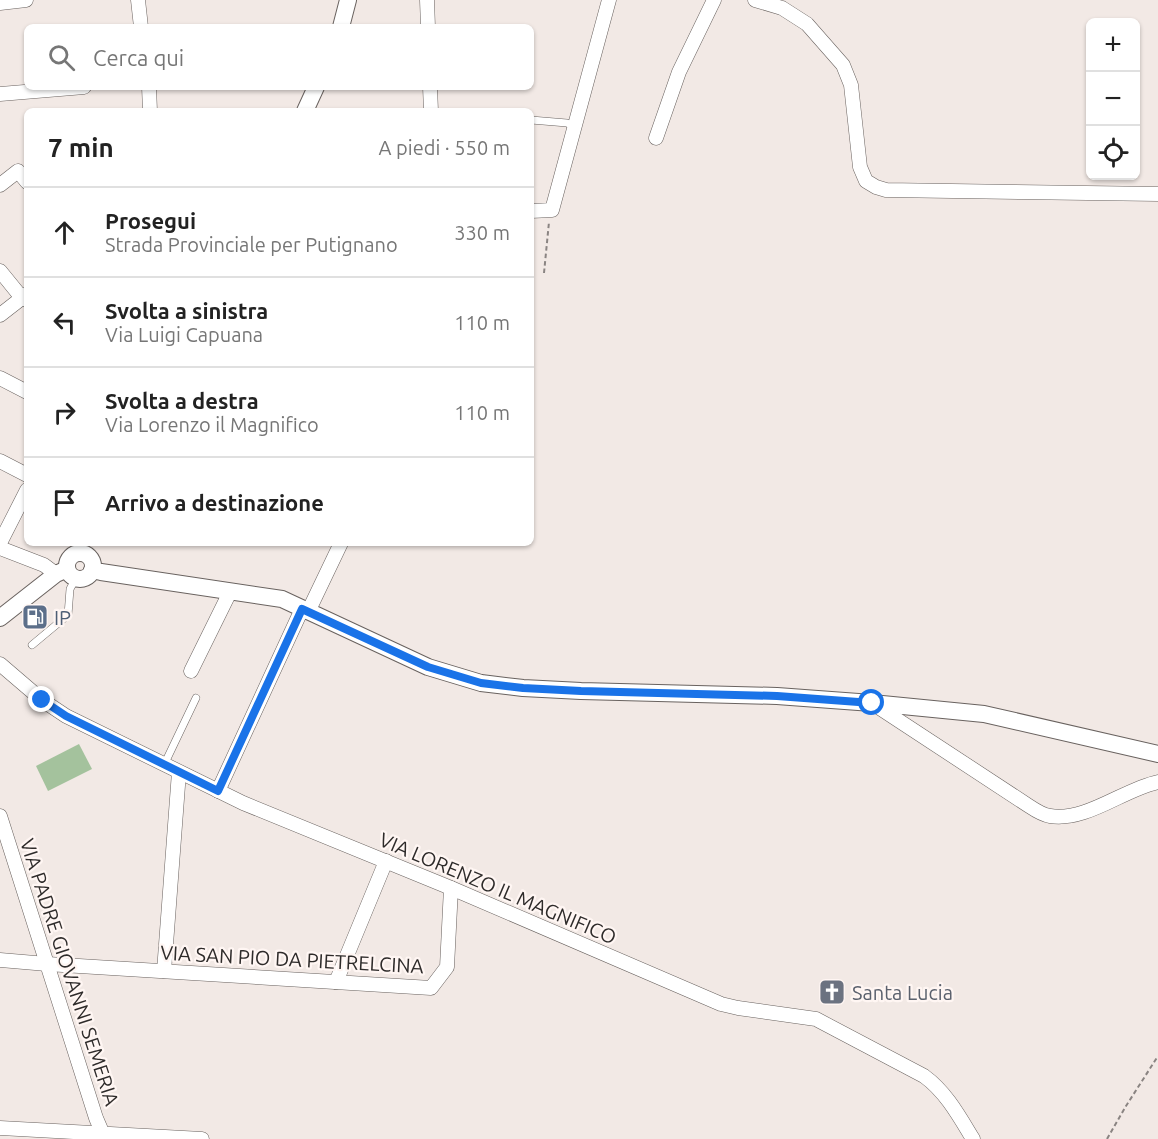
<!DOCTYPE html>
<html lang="it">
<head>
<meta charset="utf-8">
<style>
	:root { --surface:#fff; --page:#f6f6f6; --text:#222; --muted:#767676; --line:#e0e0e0 }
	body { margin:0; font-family:Ubuntu,sans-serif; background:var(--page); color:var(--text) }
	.controls { position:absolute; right:18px; top:18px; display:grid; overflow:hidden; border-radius:9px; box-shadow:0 2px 4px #0004 }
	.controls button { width:54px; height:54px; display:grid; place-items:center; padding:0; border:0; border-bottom:2px solid var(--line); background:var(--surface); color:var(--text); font:30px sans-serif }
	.stop { position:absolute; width:18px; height:18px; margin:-14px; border:4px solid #1a73e8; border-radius:50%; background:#fff }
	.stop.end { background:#1a73e8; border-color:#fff; box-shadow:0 2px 6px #0008 }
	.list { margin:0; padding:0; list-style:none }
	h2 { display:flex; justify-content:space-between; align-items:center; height:78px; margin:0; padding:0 24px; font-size:26px }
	h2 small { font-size:20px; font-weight:400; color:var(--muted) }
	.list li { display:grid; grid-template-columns:39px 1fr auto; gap:18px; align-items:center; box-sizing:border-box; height:90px; padding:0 24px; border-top:2px solid var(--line) }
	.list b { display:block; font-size:22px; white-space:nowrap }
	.list p { margin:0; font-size:20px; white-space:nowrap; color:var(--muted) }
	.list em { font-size:20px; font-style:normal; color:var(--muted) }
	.icon { flex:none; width:33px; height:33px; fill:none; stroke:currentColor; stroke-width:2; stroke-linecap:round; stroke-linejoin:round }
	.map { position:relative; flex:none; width:1158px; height:1139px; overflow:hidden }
	.search { position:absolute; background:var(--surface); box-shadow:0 2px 4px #0004; left:24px; top:24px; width:510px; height:66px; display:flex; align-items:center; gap:15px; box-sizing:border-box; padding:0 21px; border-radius:9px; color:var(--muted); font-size:22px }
	.panel { position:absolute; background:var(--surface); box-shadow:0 2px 4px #0004; left:24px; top:108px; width:510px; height:438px; border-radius:9px }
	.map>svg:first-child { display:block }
</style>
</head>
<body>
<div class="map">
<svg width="1158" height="1139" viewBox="0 0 1158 1139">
	<rect width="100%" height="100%" fill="#f2e9e5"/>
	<path fill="#a4c29d" d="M79,744l13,25 -44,22 -12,-25z"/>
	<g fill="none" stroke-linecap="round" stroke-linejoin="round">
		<defs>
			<g id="service">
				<path d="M531,120l36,3 7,4"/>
				<path d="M32,645l36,-30 2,-26 6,-11"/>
				<path d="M164,765l32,-67"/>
			</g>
			<g id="minor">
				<path d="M138,0l3,27"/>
				<path d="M427,0l1,27"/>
				<path d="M755,0l27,8 25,16 36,41 8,20 9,82 6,14 10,6 10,3 272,4"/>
				<path d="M0,3l26,-3"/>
				<path d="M149,87l1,24"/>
				<path d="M430,87l1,24"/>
				<path d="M0,94l84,-7"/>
				<path d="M656,138l23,-66 35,-72"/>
				<path d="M0,185l18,-14 9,11"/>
				<path d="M531,211l21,-1 57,-210"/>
				<path d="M0,271l22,27 5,2"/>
				<path d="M0,315l27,-21"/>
				<path d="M0,378l27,14"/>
				<path d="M0,461l27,14"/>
				<path d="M0,543l27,-53"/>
				<path d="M0,548l44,17 12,9"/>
				<path d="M308,612l33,-69"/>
				<path d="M0,664l42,36 24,16 177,87 208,85 270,116 17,4 78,11 108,57c22,16 35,40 49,63"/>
				<path d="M191,671l39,-79"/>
				<path d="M872,703l157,103c6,4 14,9 21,10 36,6 74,-27 108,-34"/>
				<path d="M218,791l84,-182"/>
				<path d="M0,816l96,302 9,21"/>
				<path d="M0,960l47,4 384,24 16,-21 4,-79"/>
				<path d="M164,971l15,-199"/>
				<path d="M336,982l50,-121"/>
				<path d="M0,1128l202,11"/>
			</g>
			<g id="tertiary">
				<path d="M341,27l7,-27"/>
				<path d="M305,111l11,-24"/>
				<circle cx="80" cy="566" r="13"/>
				<path d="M92,570l9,2 181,27 146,68 53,16 42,5 58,3 196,5 95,7 112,11 174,40"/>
				<path d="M0,618l56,-44 11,-5"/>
			</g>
		</defs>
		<use href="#service" stroke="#69625f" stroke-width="8"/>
		<use href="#minor" stroke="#69625f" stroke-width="15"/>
		<use href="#tertiary" stroke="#69625f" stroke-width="18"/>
		<g stroke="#8a8482" stroke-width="2" stroke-dasharray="4.5 3" stroke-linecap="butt">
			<path d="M544,273l5,-51"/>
			<path d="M1107,1139l19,-33 32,-50"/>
		</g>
		<use href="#service" stroke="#fff" stroke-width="7"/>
		<use href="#minor" stroke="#fff" stroke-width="14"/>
		<use href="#tertiary" stroke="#fff" stroke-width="16"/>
	</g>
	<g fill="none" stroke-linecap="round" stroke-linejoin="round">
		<path stroke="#1a73e8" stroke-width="8" d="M42,700l24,16 152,75 84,-182 126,58 53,16 42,5 58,3 196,5 95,7"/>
	</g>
	<defs>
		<symbol id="fuel-square" viewBox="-11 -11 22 22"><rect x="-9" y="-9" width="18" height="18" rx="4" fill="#5c6f8a" stroke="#fff6f3"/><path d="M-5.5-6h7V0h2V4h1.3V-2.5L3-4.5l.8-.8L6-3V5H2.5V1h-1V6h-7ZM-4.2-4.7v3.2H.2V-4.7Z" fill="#fff"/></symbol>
		<symbol id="church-square" viewBox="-11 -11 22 22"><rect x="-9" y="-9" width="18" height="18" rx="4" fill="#6b7280" stroke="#fff6f3"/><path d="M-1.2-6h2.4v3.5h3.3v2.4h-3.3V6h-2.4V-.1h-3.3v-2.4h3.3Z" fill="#fff"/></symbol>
	</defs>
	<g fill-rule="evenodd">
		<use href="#fuel-square" x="20" y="602" width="30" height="30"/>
		<use href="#church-square" x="817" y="977" width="30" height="30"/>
	</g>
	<g text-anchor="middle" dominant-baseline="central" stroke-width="4.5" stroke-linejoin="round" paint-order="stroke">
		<g font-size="20" fill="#4e5e75" stroke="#fff6f3" text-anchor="start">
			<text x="54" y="617">IP</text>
		</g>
		<g font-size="20" fill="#2e2b2a" stroke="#fff6f3">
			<text transform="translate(498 888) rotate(23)">VIA LORENZO IL MAGNIFICO</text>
			<text transform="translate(292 959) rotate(3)">VIA SAN PIO DA PIETRELCINA</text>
			<text transform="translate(70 972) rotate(72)">VIA PADRE GIOVANNI SEMERIA</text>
		</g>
		<g font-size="20" fill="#5b616d" stroke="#fff6f3" text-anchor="start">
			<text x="852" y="992">Santa Lucia</text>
		</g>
	</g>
</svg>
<div class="controls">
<button>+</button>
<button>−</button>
<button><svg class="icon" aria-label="locate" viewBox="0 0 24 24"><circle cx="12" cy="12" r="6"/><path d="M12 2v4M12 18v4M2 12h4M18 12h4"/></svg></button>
</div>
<div class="stop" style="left:872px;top:703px"></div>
<div class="stop end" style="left:42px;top:700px"></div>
<div class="search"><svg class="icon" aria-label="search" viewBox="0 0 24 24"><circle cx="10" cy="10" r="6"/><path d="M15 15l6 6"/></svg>Cerca qui</div>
<section class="panel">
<h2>7 min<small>A piedi · 550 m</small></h2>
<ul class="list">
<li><svg class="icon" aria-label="ahead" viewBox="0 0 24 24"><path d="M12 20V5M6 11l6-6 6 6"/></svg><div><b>Prosegui</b><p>Strada Provinciale per Putignano</p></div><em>330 m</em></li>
<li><svg class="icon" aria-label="left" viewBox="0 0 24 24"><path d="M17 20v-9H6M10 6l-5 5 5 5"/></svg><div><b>Svolta a sinistra</b><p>Via Luigi Capuana</p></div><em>110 m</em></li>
<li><svg class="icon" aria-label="right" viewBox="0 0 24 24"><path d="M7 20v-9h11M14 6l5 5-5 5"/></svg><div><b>Svolta a destra</b><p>Via Lorenzo il Magnifico</p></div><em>110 m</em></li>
<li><svg class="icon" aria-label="arrive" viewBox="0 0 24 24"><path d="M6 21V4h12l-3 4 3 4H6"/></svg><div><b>Arrivo a destinazione</b></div></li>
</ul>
</section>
</div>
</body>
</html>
